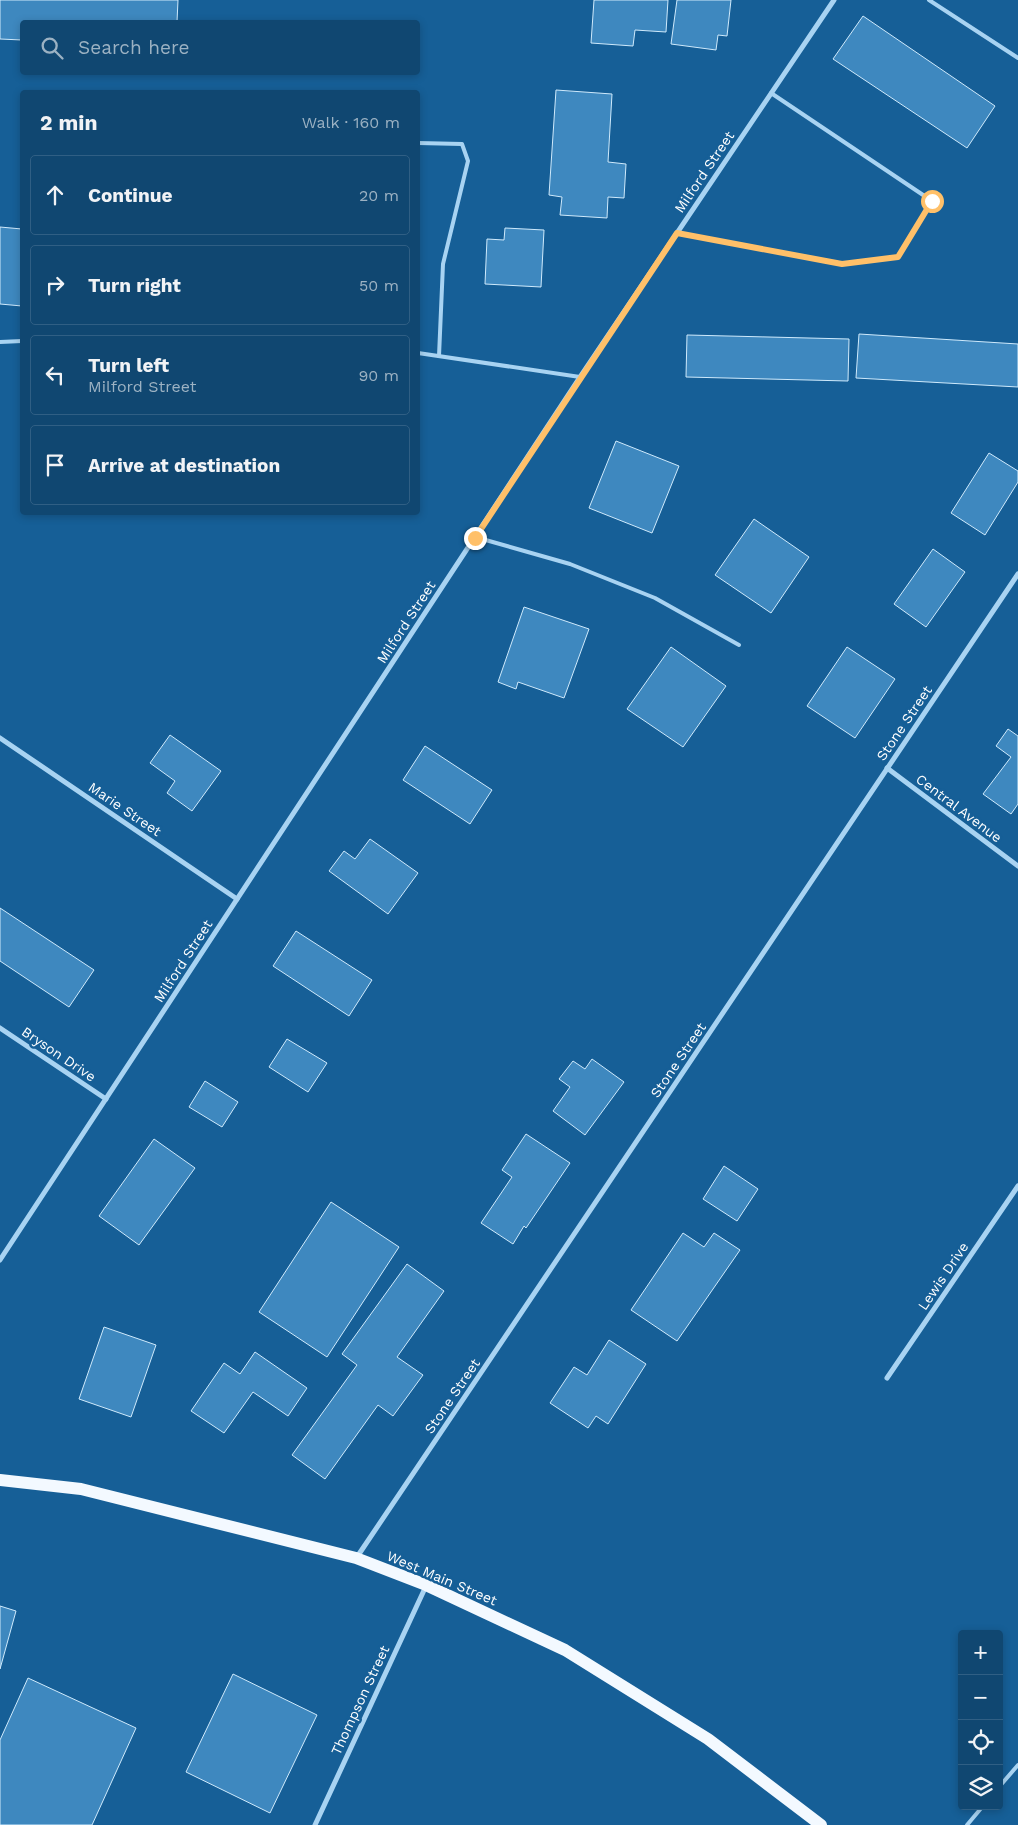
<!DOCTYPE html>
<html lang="en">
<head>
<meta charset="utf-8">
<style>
	:root { --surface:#104771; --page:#1e5179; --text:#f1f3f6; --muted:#9cb2c3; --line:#305f84 }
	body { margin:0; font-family:"Work Sans",sans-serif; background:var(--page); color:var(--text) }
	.controls { position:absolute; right:15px; bottom:15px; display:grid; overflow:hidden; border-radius:5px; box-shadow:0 2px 8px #0003 }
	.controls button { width:45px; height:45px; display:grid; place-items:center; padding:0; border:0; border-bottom:1px solid var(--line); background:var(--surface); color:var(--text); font:25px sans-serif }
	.stop { position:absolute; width:15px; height:15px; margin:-11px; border:4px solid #ffc069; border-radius:50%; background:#fff }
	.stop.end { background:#ffc069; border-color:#fff; box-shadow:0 1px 5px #0008 }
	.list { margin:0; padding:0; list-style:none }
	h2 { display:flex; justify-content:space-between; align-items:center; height:65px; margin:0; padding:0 20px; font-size:21px }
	h2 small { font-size:16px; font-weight:400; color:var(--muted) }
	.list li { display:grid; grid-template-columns:32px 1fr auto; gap:15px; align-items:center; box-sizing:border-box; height:80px; margin:0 10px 10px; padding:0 10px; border:1px solid var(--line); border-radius:5px }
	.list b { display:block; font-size:19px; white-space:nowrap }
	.list p { margin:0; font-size:16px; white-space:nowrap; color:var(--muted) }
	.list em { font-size:16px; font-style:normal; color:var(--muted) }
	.icon { flex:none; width:28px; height:28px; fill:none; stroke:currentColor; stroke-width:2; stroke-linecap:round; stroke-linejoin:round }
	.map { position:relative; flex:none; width:1018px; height:1825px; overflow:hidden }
	.search { position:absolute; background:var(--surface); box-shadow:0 2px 8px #0003; left:20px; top:20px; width:400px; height:55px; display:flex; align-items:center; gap:12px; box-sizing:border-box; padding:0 18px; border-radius:5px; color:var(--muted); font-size:19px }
	.panel { position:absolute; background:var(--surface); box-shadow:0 2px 8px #0003; left:20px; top:90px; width:400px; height:425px; border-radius:5px }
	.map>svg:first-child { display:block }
</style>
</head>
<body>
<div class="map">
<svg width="1018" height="1825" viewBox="0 0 1018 1825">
	<rect width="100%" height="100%" fill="#165f97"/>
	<g fill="#3e88bf" stroke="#cfeafc">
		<path d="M0,0h178l-1,22h-155v18l-22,-1z"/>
		<path d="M594,0h74l-2,32 -31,-2 -2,16 -42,-3z"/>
		<path d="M677,0h54l-4,36 -9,-1 -2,15 -45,-6z"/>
		<path d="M863,16l132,90 -28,42 -134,-89z"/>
		<path d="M556,90l56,4 -4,68 18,2 -2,34 -16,-1 -1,21 -47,-3 2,-18 -13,-2z"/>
		<path d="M0,227l22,2v77l-22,-2z"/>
		<path d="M505,228l39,2 -3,57 -56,-3 2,-45 17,1z"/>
		<path d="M859,334l159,10v43l-162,-9z"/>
		<path d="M687,335l162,4 -1,42 -162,-4z"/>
		<path d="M616,441l63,25 -27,67 -63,-25z"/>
		<path d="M989,453l29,18v11l-33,53 -34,-22z"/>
		<path d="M754,519l55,38 -38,56 -56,-38z"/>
		<path d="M933,549l32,23 -39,55 -32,-23z"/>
		<path d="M524,607l65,22 -25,69 -46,-16 -2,7 -18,-7z"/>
		<path d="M671,647l55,39 -43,61 -56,-38z"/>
		<path d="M847,647l48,32 -40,59 -48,-32z"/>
		<path d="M1008,729l10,7v68l-7,10 -28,-20 28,-37 -15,-11z"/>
		<path d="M170,735l51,36 -29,40 -25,-18 8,-12 -25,-18z"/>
		<path d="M425,746l67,44 -22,34 -67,-44z"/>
		<path d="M370,839l48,34 -30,41 -59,-43 15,-20 11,8z"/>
		<path d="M0,908l94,62 -25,37 -69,-46z"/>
		<path d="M296,931l76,49 -23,36 -76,-50z"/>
		<path d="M287,1039l40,24 -19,29 -39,-25z"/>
		<path d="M592,1059l32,23 -39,53 -32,-24 17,-24 -11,-8 14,-18 12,8z"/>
		<path d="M205,1081l33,21 -16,25 -33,-20z"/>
		<path d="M526,1134l44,29 -44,65 -2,-2 -11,18 -32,-21 31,-46 -10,-7z"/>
		<path d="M154,1139l41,29 -56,77 -40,-29z"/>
		<path d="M724,1166l34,23 -21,32 -34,-22z"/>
		<path d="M331,1202l68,45 -72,110 -68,-45z"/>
		<path d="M683,1233l21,14 10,-14 26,17 -63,91 -46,-31z"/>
		<path d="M407,1264l37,27 -47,66 26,18 -30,41 -15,-11 -53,74 -33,-24 65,-90 -15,-11z"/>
		<path d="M104,1327l52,18 -25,72 -52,-18z"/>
		<path d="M609,1340l37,24 -38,60 -12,-8 -8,12 -38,-25 24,-36 13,8z"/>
		<path d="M255,1352l52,36 -19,28 -35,-24 -29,41 -33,-22 33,-48 16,11z"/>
		<path d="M0,1606l16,5 -16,58z"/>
		<path d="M233,1674l84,41 -47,98 -84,-41z"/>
		<path d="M28,1678l108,50 -44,97h-92v-85z"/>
	</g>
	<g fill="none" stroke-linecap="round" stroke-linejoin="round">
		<g stroke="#a8d3f2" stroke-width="4">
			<path d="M929,0l89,58"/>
			<path d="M418,143l44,1 6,17 -25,103 -4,92"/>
			<path d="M677,233l165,31 56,-7 34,-56 -161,-108"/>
			<path d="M0,342l22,-1"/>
			<path d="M418,353l162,24"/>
			<path d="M475,537l95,27 85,34 84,47"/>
			<path d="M999,1787l19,-22"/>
			<path d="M967,1825l16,-19"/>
		</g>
		<g stroke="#a8d3f2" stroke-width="5">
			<path d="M0,738l237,161"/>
			<path d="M887,768l131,98"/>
			<path d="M0,1028l106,71"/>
			<path d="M0,1260l580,-883 254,-377"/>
			<path d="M887,1378l131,-192"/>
			<path d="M357,1557l661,-983"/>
			<path d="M315,1825l111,-239"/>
		</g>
		<path stroke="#f3f9ff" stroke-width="12" d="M0,1480l81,9 275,69 70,27 139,65 143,89 113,86"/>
	</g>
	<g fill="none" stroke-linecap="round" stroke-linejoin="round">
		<path stroke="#ffc069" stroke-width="6" d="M475,538l202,-305 165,31 56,-7 34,-56"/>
	</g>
	<g text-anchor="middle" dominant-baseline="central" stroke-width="5" stroke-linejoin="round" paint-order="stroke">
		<g font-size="14" fill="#fff" stroke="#165f97">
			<text transform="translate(704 172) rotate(-56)">Milford Street</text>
			<text transform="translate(406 622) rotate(-57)">Milford Street</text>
			<text transform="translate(904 723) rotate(-56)">Stone Street</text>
			<text transform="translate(959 808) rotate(37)">Central Avenue</text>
			<text transform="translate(125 809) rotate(34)">Marie Street</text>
			<text transform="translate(183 961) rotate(-57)">Milford Street</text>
			<text transform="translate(59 1054) rotate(34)">Bryson Drive</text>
			<text transform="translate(678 1060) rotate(-56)">Stone Street</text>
			<text transform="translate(943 1276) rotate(-56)">Lewis Drive</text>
			<text transform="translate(452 1396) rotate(-56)">Stone Street</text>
			<text transform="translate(442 1578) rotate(23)">West Main Street</text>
			<text transform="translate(360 1700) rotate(-65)">Thompson Street</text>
		</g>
	</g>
</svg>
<div class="controls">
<button>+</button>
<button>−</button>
<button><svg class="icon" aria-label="locate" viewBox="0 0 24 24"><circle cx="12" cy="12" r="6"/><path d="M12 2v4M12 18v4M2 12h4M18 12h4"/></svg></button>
<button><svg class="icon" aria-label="layers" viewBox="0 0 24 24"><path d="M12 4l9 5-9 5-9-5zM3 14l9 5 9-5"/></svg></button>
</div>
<div class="stop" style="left:932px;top:201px"></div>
<div class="stop end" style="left:475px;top:538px"></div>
<div class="search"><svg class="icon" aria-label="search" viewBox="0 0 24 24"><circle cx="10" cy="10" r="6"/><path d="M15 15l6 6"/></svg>Search here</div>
<section class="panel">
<h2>2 min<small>Walk · 160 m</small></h2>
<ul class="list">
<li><svg class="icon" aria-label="ahead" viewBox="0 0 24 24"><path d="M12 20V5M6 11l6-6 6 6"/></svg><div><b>Continue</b></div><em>20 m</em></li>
<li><svg class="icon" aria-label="right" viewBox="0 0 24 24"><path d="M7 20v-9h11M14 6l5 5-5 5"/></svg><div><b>Turn right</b></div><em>50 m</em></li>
<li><svg class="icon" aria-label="left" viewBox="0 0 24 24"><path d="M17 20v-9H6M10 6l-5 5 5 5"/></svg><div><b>Turn left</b><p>Milford Street</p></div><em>90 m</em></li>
<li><svg class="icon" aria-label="arrive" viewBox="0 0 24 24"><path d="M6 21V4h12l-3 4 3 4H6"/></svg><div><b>Arrive at destination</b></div></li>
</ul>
</section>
</div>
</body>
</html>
